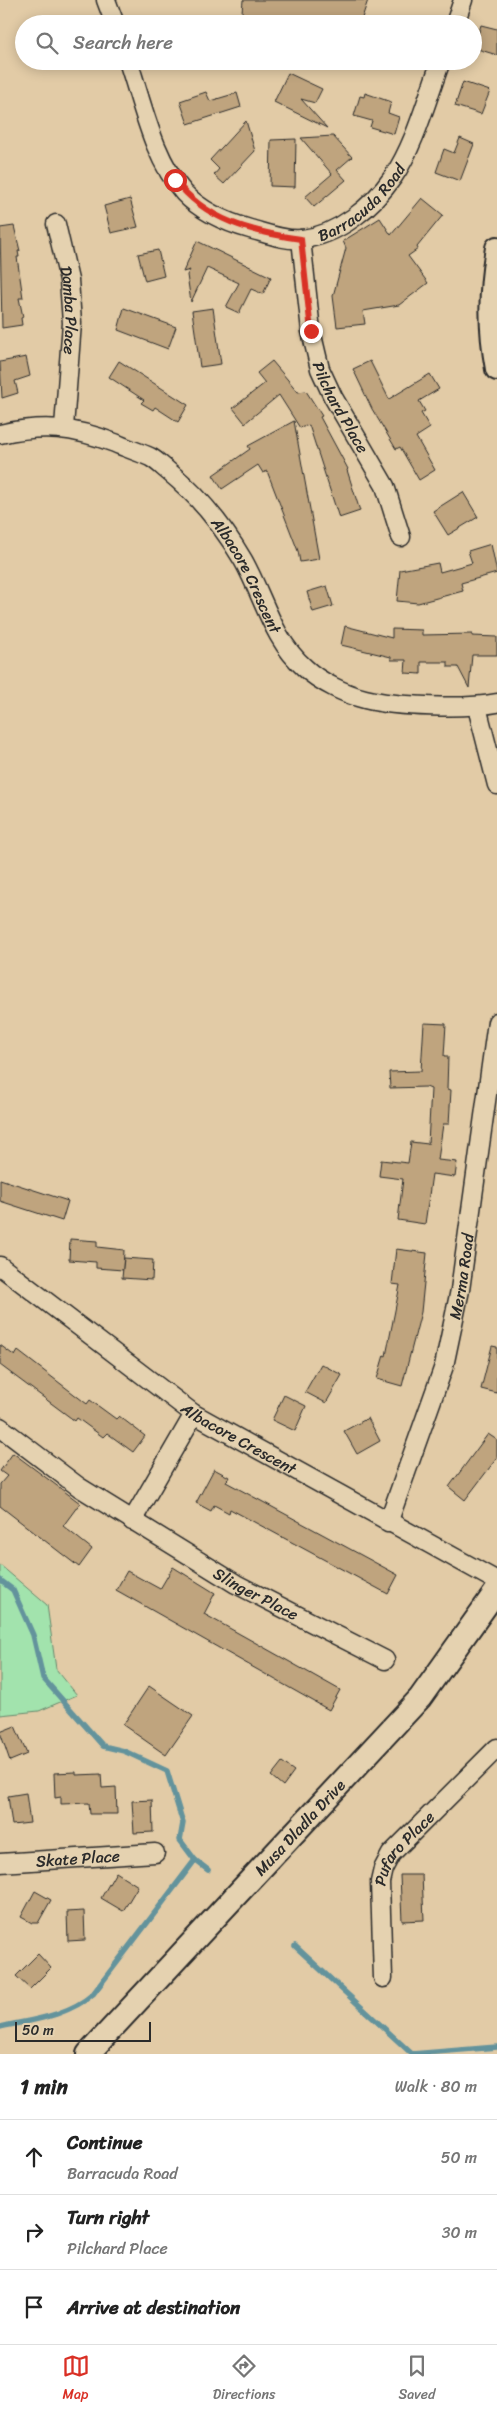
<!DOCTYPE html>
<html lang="en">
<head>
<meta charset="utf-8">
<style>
	:root { --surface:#fff; --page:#f6f6f6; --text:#222; --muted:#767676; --line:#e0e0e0; --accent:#d93025 }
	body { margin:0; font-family:Sriracha,sans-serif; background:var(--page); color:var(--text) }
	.scale { position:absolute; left:15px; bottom:12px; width:136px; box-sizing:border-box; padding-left:5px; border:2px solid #2b2b2b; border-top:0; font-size:14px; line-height:18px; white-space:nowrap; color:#2b2b2b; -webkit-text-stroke:4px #e5d2b0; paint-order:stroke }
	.stop { position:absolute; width:15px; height:15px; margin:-11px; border:4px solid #d93025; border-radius:50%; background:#fff }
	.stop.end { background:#d93025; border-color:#fff; box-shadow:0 1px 5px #0008 }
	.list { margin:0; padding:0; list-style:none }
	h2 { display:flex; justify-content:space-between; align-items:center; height:65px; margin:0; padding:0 20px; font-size:21px }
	h2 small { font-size:16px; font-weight:400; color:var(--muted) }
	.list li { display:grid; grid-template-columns:32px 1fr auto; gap:15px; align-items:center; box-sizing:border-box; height:75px; padding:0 20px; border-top:1px solid var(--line) }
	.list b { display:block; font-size:19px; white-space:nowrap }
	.list p { margin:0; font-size:16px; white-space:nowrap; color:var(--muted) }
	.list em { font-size:16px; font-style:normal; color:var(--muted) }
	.icon { flex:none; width:28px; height:28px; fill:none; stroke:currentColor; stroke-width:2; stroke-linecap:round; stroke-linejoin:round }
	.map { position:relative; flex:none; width:497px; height:2054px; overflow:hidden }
	.search { position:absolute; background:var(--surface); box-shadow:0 2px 12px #0003; left:15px; right:15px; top:15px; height:55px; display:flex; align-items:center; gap:12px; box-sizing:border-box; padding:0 18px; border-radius:28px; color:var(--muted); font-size:19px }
	.sheet { height:290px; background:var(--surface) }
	nav { display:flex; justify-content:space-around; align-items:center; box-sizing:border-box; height:70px; border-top:1px solid var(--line); background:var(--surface); font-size:14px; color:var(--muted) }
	nav a { display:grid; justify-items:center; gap:2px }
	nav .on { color:var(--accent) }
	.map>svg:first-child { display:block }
</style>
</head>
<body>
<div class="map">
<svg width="497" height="2054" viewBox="0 0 497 2054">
	<rect width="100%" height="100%" fill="#e2cba6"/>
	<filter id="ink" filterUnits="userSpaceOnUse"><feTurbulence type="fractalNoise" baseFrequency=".02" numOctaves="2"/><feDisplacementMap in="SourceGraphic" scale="10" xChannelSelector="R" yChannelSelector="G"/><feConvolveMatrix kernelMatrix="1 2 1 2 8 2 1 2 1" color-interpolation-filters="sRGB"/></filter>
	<g filter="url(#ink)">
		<path fill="#a2e3ad" stroke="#66876c" d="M0,1565l47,40 9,64 21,26 -38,16 -39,4z"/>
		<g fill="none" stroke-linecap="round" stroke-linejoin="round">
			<g stroke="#64939c" stroke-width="5.5">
				<path d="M0,1580l13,10 20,45 10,43 60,68 21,5 43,20 16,52 -3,17 15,20 13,10"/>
				<path d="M295,1946l117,108 85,-7"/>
				<path d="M0,2027c32,-7 68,-11 93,-33l102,-134"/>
			</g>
		</g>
		<g fill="#bfa47e" stroke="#2b2b2b">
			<path d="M243,0h125l-8,24h-119z"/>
			<path d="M481,25l16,4v26l-23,-7z"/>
			<path d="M288,73l34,16 -7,14 -14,-4 26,29 -53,-26z"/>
			<path d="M463,82l27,9 -9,23 -26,-8z"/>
			<path d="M206,92l4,9 27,-8 4,14 -53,17 -8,-23z"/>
			<path d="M365,93l26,9 -3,11 11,4 -5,17 -24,-7 2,-6 -18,-5 6,-20 4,1z"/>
			<path d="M246,121l9,30 -31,33 -10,-9 5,-6 -9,-9z"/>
			<path d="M333,136l19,21 -15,13 9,10 -32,27 -9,-10 27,-23 -31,-36z"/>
			<path d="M460,138l14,6 -14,37 -24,-9 8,-23 10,4z"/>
			<path d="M296,139l-1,48 -25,-1 1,-46z"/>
			<path d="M422,198l21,17 -26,32 1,2 -10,7 20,27 -29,22 -36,6 2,13 -28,3 -4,-31 13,-48 -3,-7 37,-23 11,17z"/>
			<path d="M130,199l8,28 -27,6 -7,-27z"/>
			<path d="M14,226l6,25h-2l1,6h-2l6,41h-4l4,19 -2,1 1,7 -20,3 -2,-100z"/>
			<path d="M197,241l74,36 -8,17 -12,-5 -12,24 -13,-6 13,-24 -32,-15 -16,34 -4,-27 3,-5 -7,2z"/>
			<path d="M158,250l6,26 -19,5 -7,-27z"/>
			<path d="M124,308l52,19 -8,22 -50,-19z"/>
			<path d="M213,308l8,56 -21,3 -8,-56z"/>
			<path d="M26,357l4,19 -15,5 3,12 -16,5 -2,-36z"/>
			<path d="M119,361l69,44 -10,17 -23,-15 -2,3 -12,-7 3,-3 -35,-23z"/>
			<path d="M272,361l26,31 8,-1 16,25 -2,1 28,52 -1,1 13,41 -21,7 -30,-93 -9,3 -21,-33 -34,28 -12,-15 32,-25 -8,-10z"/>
			<path d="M370,361l19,38 41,-25 9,15 -20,12 6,10 -4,2 9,15 -14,9 19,33 -16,10 -19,-33 -4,2 -24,-40 -19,-40z"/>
			<path d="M294,421l25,138 -19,3 -2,-11 -31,-80 -4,2 -5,-8 -36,24 -9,-14 37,-26 -2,-3z"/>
			<path d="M463,492l15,25 -30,18 -15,-24z"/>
			<path d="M491,544l6,29 -36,10 2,8 -45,12 -21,-2 3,-31 38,-7 2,9 32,-9 -4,-12z"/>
			<path d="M327,586l6,20 -20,6 -6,-20z"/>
			<path d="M345,626l47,12v-9l30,1v5l50,-1v2l25,1v18h-25l-3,33 -11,-21h-10v-5h-27v12l-16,-1 1,-13h-15v-3l-50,-12z"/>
			<path d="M424,1023l22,1 -2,32h4l-1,33 4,1 -2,34h-6l-5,36 19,2 -2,15 -23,-3 -7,50 -27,-4 5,-41 -24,-3 2,-16 27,3 3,-21 17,2 3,-55 -5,-2 -36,1 -1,-16 32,-1z"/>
			<path d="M0,1179l68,22 -6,20 -62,-20z"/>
			<path d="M70,1239l27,2v6l27,3 -1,20 -27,-2v-6l-27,-2z"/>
			<path d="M396,1249l31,4 -6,59 -19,74 -25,-7 7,-24 2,1 14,-71 -8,-1z"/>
			<path d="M124,1258l29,2 -1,20 -30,-2z"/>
			<path d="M0,1345l15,11 3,-5 69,53 3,-4 26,19 3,-3 26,20 -12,16 -26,-19 -4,4 -26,-19 -2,3 -75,-56z"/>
			<path d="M492,1346l5,1v46l-16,-4z"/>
			<path d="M321,1364l21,11 -16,28 -21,-11z"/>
			<path d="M284,1395l22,11 -11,25 -23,-11z"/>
			<path d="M368,1418l12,23 -23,13 -13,-23z"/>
			<path d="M488,1434l9,6v18l-32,42 -16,-13z"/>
			<path d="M13,1453l67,50 -17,23 29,23 -13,18 -79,-61v-22l7,-8 -7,-5z"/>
			<path d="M214,1469l15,8 -3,5 172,93 -10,19 -158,-85 -1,4 -15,-8 -3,6 -15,-8z"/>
			<path d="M173,1567l42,26 -11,21 136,76 -11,20 -213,-120 11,-19 33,18z"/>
			<path d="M149,1686l44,30 -27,39 -43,-30z"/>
			<path d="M15,1726l12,28 -17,7 -10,-29z"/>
			<path d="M282,1762l12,9 -11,15 -12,-10z"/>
			<path d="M76,1772v3l25,-1 1,14 14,-1 1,27h-27l-1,-11 -28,1v-7l-6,1 -1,-25z"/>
			<path d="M26,1793l4,30 -18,2 -4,-29z"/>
			<path d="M152,1800l1,32 -19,1 -2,-32z"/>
			<path d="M116,1872l22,14 -15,25 -22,-13z"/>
			<path d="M400,1875h22l2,45 -22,1z"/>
			<path d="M35,1891l16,9 -13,23h-6l-11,-6z"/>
			<path d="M84,1911l1,29 -17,1 -1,-29z"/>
			<path d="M38,1954l13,14 -21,21 -14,-13z"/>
		</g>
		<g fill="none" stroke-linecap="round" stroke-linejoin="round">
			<defs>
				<g id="minor">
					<path d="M106,0l9,24"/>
					<path d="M455,24l8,-24"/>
					<path id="s1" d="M128,61c15,44 25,97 56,132 18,19 41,29 66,36 15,4 35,12 52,10 37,-4 71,-33 91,-62 22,-32 34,-79 48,-116"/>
					<path id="s2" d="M56,224l13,56 3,43 -8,104"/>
					<path id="s3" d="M301,239l10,92 9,38 13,28 52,89 16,51"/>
					<path id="s4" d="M0,434c44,-10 72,-7 115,9 11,5 24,9 35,14 6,3 12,9 18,14 31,25 55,55 75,89 21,37 29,79 62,108 15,14 40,26 60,31 31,8 101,10 132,4"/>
					<path d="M477,707l20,78"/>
					<path id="s5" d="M0,1266l194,148 303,167"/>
					<path id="s6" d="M0,1427l79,60 157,97 149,76"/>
					<path d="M132,1521l62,-107"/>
					<path id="s7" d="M388,1523l56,-157 16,-76 37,-268"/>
					<path id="s8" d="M0,1863l155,-10"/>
					<path id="s9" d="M383,1978l-3,-96 3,-13 8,-15 106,-106"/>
				</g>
				<g id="tertiary">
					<path d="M497,248c-7,43 -8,78 0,121"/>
					<path id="s10" d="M88,2054l332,-356 77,-108"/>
				</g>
			</defs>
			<use href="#minor" stroke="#2b2b2b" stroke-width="21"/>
			<use href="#tertiary" stroke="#2b2b2b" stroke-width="26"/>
			<use href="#minor" stroke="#e5d2b0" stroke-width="18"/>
			<use href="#tertiary" stroke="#e5d2b0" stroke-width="22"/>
		</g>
	</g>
	<g fill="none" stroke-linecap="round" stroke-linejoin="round" filter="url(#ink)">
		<path stroke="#d93025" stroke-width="6" d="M175,180c31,41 77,52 126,59l10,92"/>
	</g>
	<g text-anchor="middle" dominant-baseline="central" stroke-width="5" stroke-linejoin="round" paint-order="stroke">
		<g font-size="16" fill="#2b2b2b" stroke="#e5d2b0">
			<text stroke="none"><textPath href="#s1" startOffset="346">Barracuda Road</textPath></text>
			<text stroke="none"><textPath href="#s2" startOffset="88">Damba Place</textPath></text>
			<text stroke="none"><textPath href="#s3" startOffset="175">Pilchard Place</textPath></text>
			<text stroke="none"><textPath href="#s4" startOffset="310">Albacore Crescent</textPath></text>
			<text stroke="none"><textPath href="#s7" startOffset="258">Merma Road</textPath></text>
			<text stroke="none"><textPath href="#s5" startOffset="295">Albacore Crescent</textPath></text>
			<text stroke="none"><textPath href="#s6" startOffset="306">Slinger Place</textPath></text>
			<text stroke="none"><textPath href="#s10" startOffset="310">Musa Dladla Drive</textPath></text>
			<text stroke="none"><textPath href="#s9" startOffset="138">Pufaro Place</textPath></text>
			<text stroke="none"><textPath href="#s8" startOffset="78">Skate Place</textPath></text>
		</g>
	</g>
</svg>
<div class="scale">50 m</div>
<div class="stop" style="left:175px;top:180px"></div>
<div class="stop end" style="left:311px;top:331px"></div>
<div class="search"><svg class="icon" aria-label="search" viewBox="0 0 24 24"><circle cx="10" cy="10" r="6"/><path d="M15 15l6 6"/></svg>Search here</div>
</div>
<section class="sheet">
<h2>1 min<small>Walk · 80 m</small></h2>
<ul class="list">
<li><svg class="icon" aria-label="ahead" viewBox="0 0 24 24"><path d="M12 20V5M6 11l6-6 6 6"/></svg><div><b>Continue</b><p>Barracuda Road</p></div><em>50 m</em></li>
<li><svg class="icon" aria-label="right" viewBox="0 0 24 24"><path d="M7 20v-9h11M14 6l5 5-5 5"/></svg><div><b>Turn right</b><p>Pilchard Place</p></div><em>30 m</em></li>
<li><svg class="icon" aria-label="arrive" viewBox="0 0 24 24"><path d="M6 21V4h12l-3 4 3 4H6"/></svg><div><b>Arrive at destination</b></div></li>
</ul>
</section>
<nav>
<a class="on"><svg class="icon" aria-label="map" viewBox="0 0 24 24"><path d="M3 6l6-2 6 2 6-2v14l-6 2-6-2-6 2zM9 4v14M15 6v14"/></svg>Map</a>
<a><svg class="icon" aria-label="directions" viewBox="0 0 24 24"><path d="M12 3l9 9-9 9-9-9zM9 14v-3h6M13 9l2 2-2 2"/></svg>Directions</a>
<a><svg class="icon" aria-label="saved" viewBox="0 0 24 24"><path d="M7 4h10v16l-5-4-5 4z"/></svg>Saved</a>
</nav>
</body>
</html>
